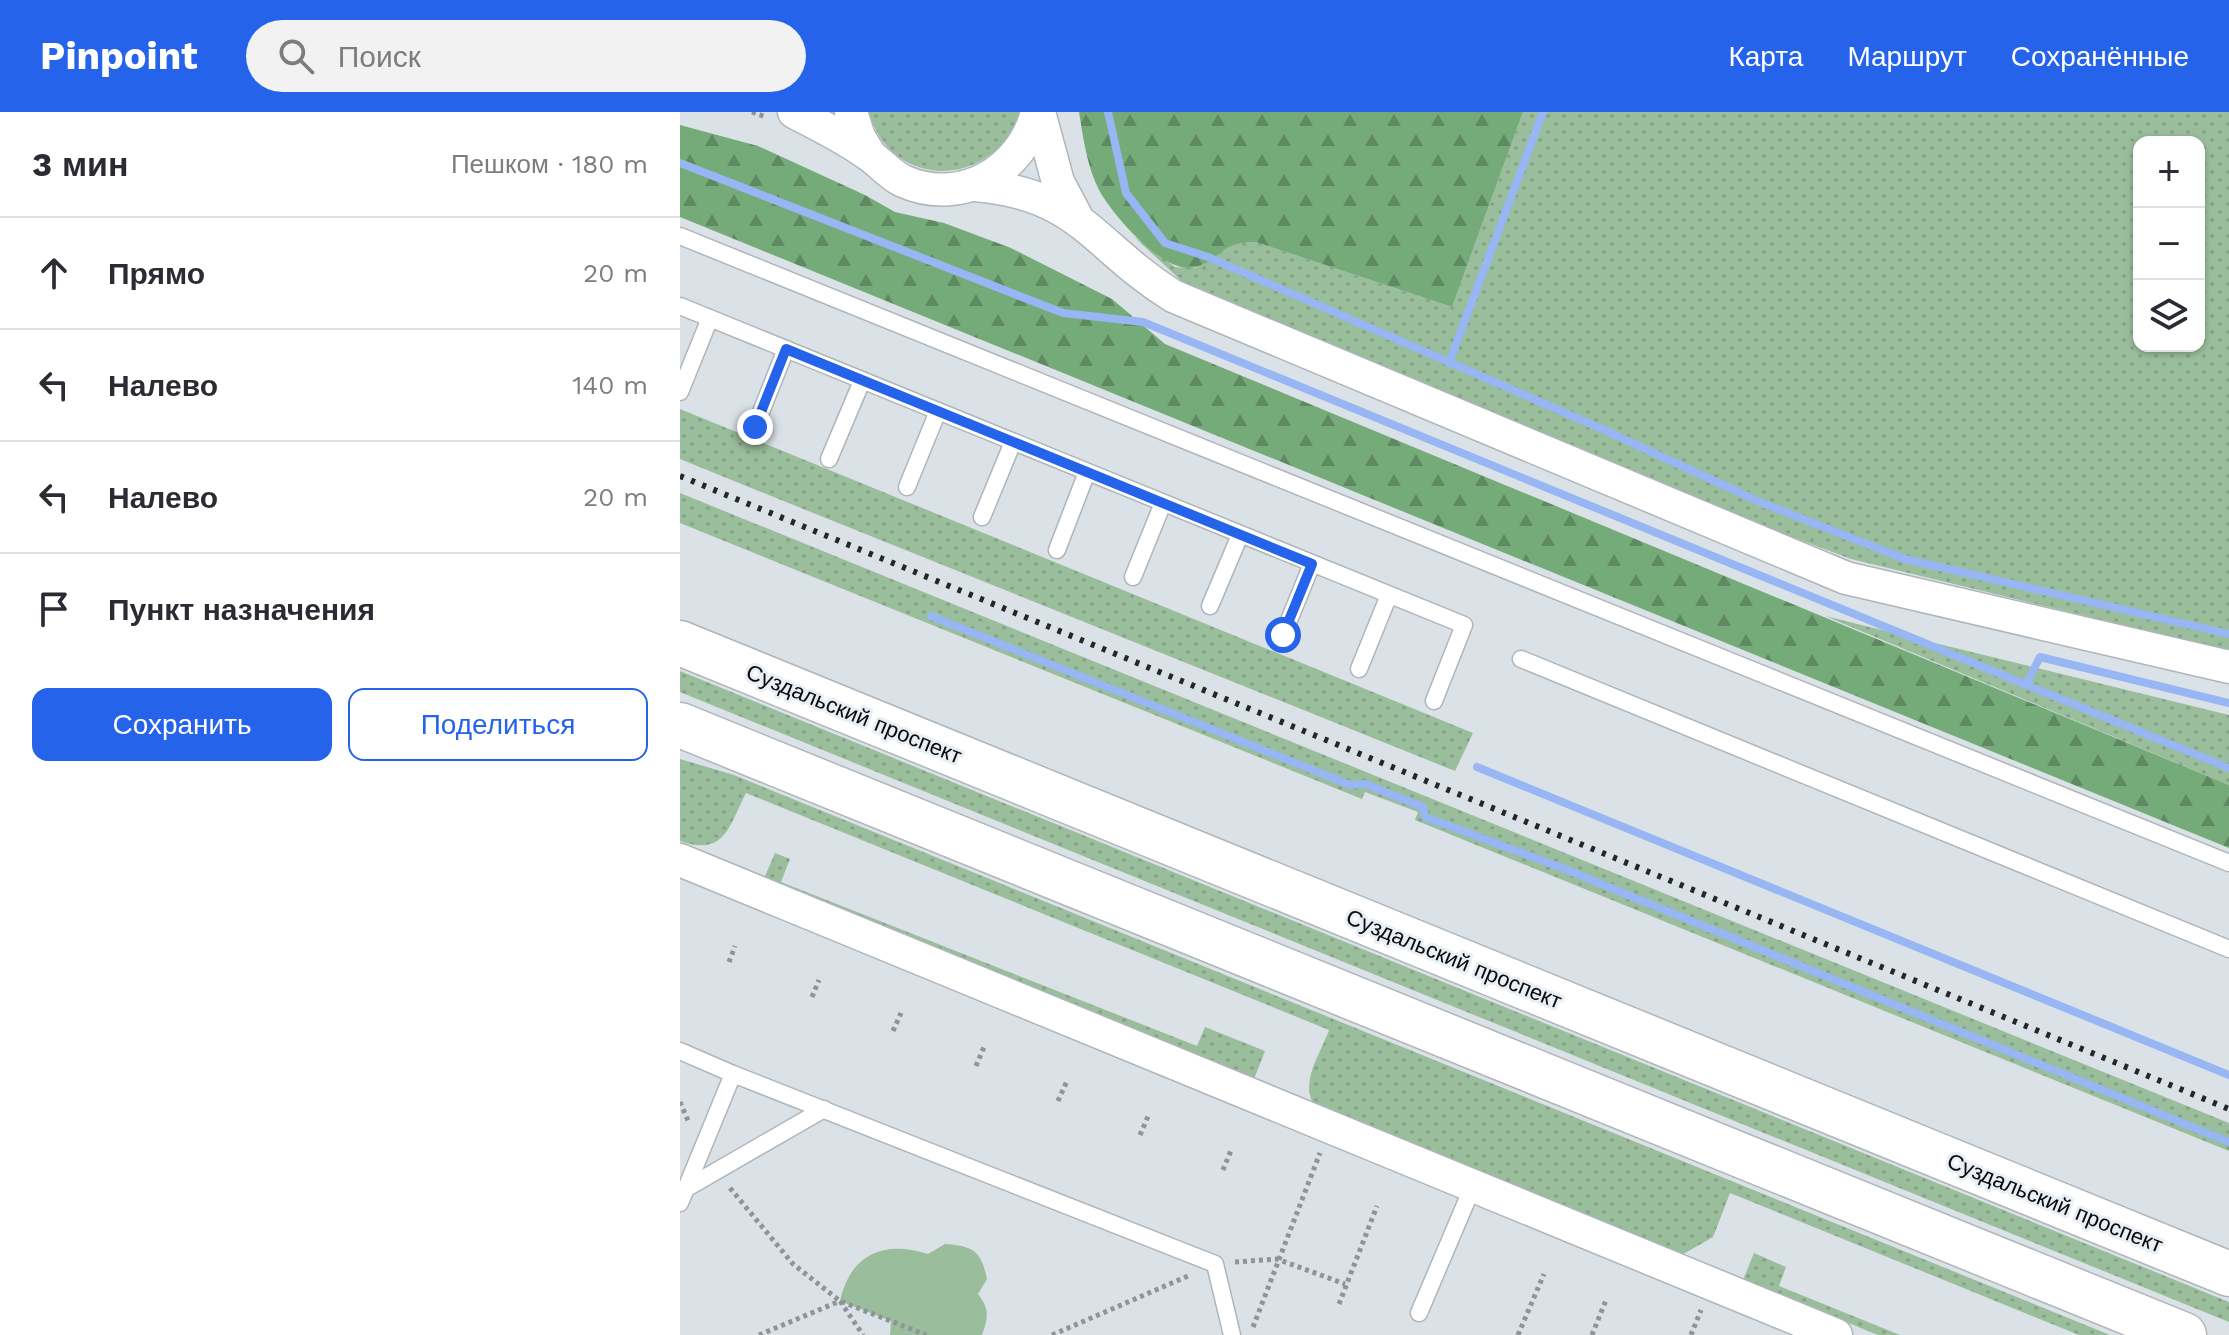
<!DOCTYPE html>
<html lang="ru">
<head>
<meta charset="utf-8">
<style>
	:root { --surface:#fff; --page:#f2f2f3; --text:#2b2b33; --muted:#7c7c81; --line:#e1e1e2; --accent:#2563eb }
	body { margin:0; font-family:"Work Sans",sans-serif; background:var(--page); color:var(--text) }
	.controls { position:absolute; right:24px; top:24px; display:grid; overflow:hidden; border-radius:16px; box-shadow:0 2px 6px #0004 }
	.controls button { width:72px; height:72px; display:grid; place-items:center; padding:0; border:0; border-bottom:2px solid var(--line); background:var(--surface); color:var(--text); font:40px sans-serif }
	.stop { position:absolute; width:24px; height:24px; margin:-18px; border:6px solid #2563eb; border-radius:50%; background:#fff }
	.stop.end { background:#2563eb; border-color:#fff; box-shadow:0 2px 8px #0008 }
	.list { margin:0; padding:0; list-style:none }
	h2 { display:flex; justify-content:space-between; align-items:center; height:104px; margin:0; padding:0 32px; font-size:34px }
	h2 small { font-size:26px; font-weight:400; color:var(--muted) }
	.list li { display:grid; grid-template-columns:52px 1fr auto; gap:24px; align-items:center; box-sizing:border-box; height:112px; padding:0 32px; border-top:2px solid var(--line) }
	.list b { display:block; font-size:30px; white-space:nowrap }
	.list em { font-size:26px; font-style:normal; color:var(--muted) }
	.actions { display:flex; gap:16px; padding:24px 32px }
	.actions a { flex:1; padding:18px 0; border:2px solid var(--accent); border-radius:16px; text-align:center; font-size:28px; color:var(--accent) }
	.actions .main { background:var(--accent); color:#fff }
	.icon { flex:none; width:44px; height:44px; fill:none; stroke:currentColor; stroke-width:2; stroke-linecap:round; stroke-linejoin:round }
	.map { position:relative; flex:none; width:1549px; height:1223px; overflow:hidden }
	header { display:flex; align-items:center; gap:48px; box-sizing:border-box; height:112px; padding:0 40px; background:var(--accent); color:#fff }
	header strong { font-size:38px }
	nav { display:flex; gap:44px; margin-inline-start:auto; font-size:28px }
	.search { width:560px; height:72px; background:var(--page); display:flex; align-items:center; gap:20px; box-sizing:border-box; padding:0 28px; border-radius:44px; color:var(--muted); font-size:30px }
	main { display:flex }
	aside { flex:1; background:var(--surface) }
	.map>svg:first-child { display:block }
</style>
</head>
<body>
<header>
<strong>Pinpoint</strong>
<div class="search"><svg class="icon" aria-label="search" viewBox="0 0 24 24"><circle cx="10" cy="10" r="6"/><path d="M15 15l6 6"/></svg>Поиск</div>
<nav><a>Карта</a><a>Маршрут</a><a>Сохранённые</a></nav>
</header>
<main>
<aside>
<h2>3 мин<small>Пешком · 180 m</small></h2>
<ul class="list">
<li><svg class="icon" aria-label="ahead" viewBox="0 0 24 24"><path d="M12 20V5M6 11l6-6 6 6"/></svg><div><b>Прямо</b></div><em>20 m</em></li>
<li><svg class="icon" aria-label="left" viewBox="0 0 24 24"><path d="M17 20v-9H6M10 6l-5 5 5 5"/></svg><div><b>Налево</b></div><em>140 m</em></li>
<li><svg class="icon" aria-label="left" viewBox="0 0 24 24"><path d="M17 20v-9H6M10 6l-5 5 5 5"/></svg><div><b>Налево</b></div><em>20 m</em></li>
<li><svg class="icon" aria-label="arrive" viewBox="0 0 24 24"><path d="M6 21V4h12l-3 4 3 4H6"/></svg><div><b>Пункт назначения</b></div></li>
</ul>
<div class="actions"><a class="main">Сохранить</a><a>Поделиться</a></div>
</aside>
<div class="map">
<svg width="1549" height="1223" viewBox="0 0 1549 1223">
	<defs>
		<pattern id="grass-dots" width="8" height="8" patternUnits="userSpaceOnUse" patternTransform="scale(2)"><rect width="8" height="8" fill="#9abd9b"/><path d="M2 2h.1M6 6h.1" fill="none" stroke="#83a184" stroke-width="1.8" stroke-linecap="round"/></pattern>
		<pattern id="forest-firs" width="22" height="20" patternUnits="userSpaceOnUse" patternTransform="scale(2)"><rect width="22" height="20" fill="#75ab78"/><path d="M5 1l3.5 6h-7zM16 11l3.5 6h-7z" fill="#5e8961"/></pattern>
	</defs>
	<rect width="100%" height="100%" fill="#dbe2e7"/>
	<g fill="url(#grass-dots)" fill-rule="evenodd">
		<path d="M189,0h151c-25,77 -129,80 -151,0z"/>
		<path d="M843,0h706v539l-378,-92 -74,-28 -591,-246 -53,-49 42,31 20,1 42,-27 19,1 196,65zM1459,30h60v204h-60z"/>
		<path d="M0,297l793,324 -18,38 -679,-273 -96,-39z"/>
		<path d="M0,381l1549,630v28l-814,-331 3,-8 -53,-20 -3,7 -682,-276z"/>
		<path d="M1145,504l404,99v70z"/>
		<path d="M0,559l1549,631v20l-1549,-630z"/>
		<path d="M0,647l54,16 1376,560h-31l-349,-142 -17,44 -33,19 -363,-147c-20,-25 3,-53 12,-79l-583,-237c-17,32 -20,64 -66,48z"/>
		<path d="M95,741l15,6 -9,23 416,164 8,-19 60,24 -11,28 -491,-198z"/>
		<path d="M1074,1141l32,14 -7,19 121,49h-22l-135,-55z"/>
	</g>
	<g fill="url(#forest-firs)">
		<path d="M399,0h444l-71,195 -196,-65c-35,-1 -33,16 -60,25 -31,10 -84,-53 -97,-77 -12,-23 -16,-53 -20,-78z"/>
		<path d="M0,13l78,21 107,49 30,17 49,11 67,25 101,51 53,45 1064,441v63l-1549,-631z"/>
	</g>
	<path fill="#9abd9b" d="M265,1132c29,2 36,7 42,35l-9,15c12,15 10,24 4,41h-92l1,-14 -51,-20c11,-48 44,-61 88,-47z"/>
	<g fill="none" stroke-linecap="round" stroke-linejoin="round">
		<g stroke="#98b6f3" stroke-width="8">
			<path d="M428,0l18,81 39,50 43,14 392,171 162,75 143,56 324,75"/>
			<path d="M0,51l383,150 80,9 1086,446"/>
			<path d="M769,251l94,-251"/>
			<path d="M251,504l419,169 15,-1 58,23 2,10 140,52 664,273"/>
			<path d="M1346,572l14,-27 189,46"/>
			<path d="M797,655l752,308"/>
		</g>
		<defs>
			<g id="service">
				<path d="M0,124l1549,627"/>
				<path d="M0,194l784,319 -30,76"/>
				<path d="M0,280l30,-74"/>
				<path d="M75,315l31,-78"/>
				<path d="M149,347l33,-78"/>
				<path d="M227,375l31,-76"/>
				<path d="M302,405l31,-75"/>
				<path d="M377,438l30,-78"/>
				<path d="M453,465l30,-74"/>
				<path d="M530,494l30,-71"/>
				<path d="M603,523l29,-71"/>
				<path d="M841,547l708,290"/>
				<path d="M679,557l30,-74"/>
				<path d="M0,939l53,23 -53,129"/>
				<path d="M53,962l482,190 17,71"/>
				<path d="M7,1076l137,-79"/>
				<path d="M739,1201l54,-127"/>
			</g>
			<g id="minor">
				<path d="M114,0c25,13 52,26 75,43 12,8 20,19 34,26 58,26 119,-10 134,-69"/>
				<path d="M171,0l8,25 11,18"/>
				<path d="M359,0l19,70 18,34"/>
				<path d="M295,73c106,9 118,61 198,111l673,282 383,89"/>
				<path d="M0,748l1156,475"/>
			</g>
			<g id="secondary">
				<path d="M0,531l1549,631"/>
				<path d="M0,613l1504,610"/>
			</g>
		</defs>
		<use href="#service" stroke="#afb5ba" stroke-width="19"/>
		<use href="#minor" stroke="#afb5ba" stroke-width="35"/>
		<use href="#secondary" stroke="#afb5ba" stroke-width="47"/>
		<g stroke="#8e9498" stroke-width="5" stroke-dasharray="4 4" stroke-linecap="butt">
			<path d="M72,0l14,5"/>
			<path d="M49,850l6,-16"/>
			<path d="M132,885l7,-17"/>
			<path d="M213,919l8,-18"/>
			<path d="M296,954l8,-19"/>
			<path d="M378,989l9,-20"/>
			<path d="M0,990l9,21"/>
			<path d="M460,1023l9,-21"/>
			<path d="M543,1058l9,-22"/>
			<path d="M50,1076l63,76 47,37 86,34"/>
			<path d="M555,1150l42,-3 68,25"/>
			<path d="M659,1192l38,-98"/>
			<path d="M573,1215l67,-174"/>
			<path d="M79,1223l81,-34 23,34"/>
			<path d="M372,1223l136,-59"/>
			<path d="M838,1223l26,-61"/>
			<path d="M912,1223l14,-35"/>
			<path d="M1011,1223l10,-25"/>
		</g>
		<use href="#service" stroke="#fff" stroke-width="16"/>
		<use href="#minor" stroke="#fff" stroke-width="32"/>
		<use href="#secondary" stroke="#fff" stroke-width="44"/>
		<path stroke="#242629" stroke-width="6" stroke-dasharray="4 8" stroke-linecap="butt" d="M0,364l1549,633"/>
	</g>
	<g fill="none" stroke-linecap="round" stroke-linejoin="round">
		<path stroke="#2563eb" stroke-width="10" d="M75,315l31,-78 526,215 -29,71"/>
	</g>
	<g text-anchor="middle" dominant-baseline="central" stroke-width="6" stroke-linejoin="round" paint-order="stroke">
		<g font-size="22" fill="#090b0d" stroke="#e9eff5">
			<text transform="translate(174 602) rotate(22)">Суздальский проспект</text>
			<text transform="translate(774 847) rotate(22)">Суздальский проспект</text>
			<text transform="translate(1375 1091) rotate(22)">Суздальский проспект</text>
		</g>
	</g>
</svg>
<div class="controls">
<button>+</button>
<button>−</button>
<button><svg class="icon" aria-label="layers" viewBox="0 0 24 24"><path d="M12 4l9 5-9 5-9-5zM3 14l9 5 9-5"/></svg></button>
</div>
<div class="stop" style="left:603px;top:523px"></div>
<div class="stop end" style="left:75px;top:315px"></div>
</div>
</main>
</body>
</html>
